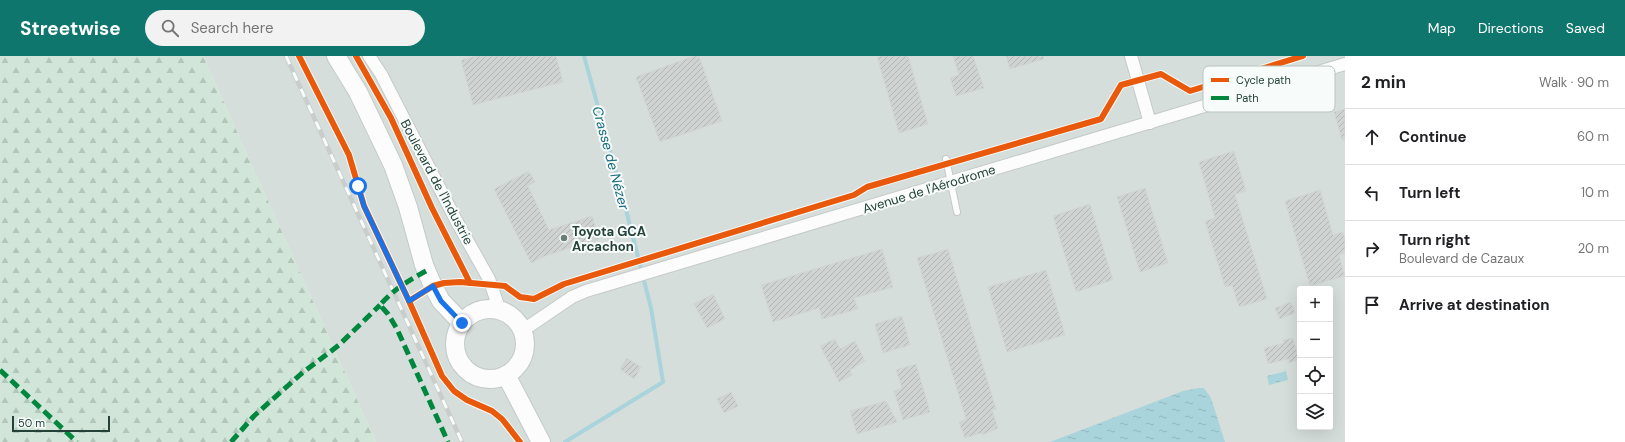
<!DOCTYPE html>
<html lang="en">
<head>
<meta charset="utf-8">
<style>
	:root { --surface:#fff; --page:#f2f2f2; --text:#202124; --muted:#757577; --line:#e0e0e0; --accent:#0f766e }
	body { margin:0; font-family:"DM Sans",sans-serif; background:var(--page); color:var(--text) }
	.controls { position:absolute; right:12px; bottom:12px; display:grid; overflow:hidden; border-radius:4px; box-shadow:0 4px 16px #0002 }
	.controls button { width:36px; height:36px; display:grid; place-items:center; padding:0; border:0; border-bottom:1px solid var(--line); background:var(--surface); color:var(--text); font:20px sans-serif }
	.scale { position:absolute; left:12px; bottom:10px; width:98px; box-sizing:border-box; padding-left:4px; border:2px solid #24423a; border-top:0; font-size:11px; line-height:14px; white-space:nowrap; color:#24423a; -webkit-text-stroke:3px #f7fbf9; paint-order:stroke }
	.stop { position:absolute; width:12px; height:12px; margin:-9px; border:3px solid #1a73e8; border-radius:50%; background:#fff }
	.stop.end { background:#1a73e8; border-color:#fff; box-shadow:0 1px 4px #0008 }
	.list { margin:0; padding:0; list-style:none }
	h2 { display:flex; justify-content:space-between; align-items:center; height:52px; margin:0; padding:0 16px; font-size:17px }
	h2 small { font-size:13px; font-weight:400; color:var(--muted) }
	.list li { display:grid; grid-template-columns:26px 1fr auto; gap:12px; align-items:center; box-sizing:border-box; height:56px; padding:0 16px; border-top:1px solid var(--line) }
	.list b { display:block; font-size:15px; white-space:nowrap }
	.list p { margin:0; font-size:13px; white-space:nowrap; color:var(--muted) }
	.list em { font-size:13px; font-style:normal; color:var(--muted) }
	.icon { flex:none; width:22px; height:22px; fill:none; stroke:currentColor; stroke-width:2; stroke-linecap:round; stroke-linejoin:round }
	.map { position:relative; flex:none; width:1345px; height:386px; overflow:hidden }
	header { display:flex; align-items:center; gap:24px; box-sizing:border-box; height:56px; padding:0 20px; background:var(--accent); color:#fff }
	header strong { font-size:19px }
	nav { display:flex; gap:22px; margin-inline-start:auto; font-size:14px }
	.search { width:280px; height:36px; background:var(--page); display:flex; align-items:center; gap:10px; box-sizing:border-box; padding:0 14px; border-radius:22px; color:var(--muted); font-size:15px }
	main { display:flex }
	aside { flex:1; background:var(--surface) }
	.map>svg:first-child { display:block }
</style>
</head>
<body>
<header>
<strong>Streetwise</strong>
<div class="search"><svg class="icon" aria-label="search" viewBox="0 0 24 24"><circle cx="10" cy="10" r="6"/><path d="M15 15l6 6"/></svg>Search here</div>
<nav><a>Map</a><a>Directions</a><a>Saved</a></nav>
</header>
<main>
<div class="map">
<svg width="1345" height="386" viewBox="0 0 1345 386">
	<defs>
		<pattern id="forest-firs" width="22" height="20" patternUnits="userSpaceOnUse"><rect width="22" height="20" fill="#d1e6d8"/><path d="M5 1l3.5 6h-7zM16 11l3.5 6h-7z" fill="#b3c6ba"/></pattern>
		<pattern id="water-ripples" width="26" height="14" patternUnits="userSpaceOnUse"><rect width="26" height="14" fill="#a9d4db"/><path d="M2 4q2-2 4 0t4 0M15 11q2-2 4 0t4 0" fill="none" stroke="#91b7bd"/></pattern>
		<pattern id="building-hatch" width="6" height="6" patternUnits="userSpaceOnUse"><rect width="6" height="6" fill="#cfd4d2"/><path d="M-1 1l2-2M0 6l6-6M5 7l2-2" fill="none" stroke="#b2b7b5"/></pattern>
	</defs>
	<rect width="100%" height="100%" fill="#e8edeb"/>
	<path fill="#d6dedb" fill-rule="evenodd" d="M203,0h1142v386h-969zM1300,233h30v138h-30z"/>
	<path fill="url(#forest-firs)" d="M0,0h203l173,386h-376z"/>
	<g fill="url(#water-ripples)">
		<path d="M1286,315l2,9 -19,5 -2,-9z"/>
		<path d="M1199,332h5l7,10 14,44h-175l133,-51z"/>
	</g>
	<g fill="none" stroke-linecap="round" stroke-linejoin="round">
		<path stroke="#a9d4db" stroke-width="4" d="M565,386l98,-60 -12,-74 -29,-114 -38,-138"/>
	</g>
	<g fill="url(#building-hatch)" stroke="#d1d6d4">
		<path d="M476,0h80l7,26 -90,23 -12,-45z"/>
		<path d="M694,0h5l23,65 -62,21 -24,-65z"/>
		<path d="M877,0h31l20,68 -29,9z"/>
		<path d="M953,0h20l11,32 -28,8 -6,-18 9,-3z"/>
		<path d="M1006,0h37l1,3 -34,10z"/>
		<path d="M1345,53v31h-3l-8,-28z"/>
		<path d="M1234,95l12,40 -11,3 32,105 -28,8 -7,-22 -7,2 -20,-66 10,-3 -16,-56z"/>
		<path d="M529,115l6,11 -7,4 21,44 43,-14 7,23 -54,17 -14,7 -37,-74z"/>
		<path d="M1145,132l23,75 -28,9 -23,-75z"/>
		<path d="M1320,134l13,45 10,-3 2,7v14l-6,2 6,21 -35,10 -25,-85z"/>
		<path d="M1090,148l23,76 -37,12 -23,-76z"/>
		<path d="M882,193l11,38 -39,11 4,11 -36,10 -3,-11 -46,14 -12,-37z"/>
		<path d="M948,193l48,160 -4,1 6,18 -16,7 -1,-2 -16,5 -6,-16 7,-3 -49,-161z"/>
		<path d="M1046,214l19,65 -58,17 -19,-65z"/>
		<path d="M713,238l12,25 -18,9 -13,-24z"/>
		<path d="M1291,246l4,11 -16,6 -4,-11z"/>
		<path d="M902,260l8,29 -27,8 -8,-29z"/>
		<path d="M1293,282l6,22 -11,3v-4l-20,5 -4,-16 20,-5 -1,-3z"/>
		<path d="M835,283l5,10 15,-8 10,20 -15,9 2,5 -13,7 -19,-36z"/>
		<path d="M627,302l14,9 -7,12 -14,-10z"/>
		<path d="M916,308l14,48 -27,8 -9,-29 8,-3 -6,-18z"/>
		<path d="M731,336l7,14 -14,7 -7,-14z"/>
		<path d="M886,345l11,21 -40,12 -7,-23z"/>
	</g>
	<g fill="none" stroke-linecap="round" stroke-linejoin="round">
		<defs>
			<path id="lane" d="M946,103l11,53"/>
			<g id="street">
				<path d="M369,0l12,18 76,148 32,57 11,32"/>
				<path d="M1131,0l19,67"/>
				<path d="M522,275l50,-34 14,-6 759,-227"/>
			</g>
			<g id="secondary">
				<path d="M336,0l22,36 35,73 15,42 16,58 9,21 8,15 21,22"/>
				<circle cx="490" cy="288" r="35"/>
				<path d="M506,319l35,67"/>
			</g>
		</defs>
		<use href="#lane" stroke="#c5cac8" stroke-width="8"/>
		<use href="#street" stroke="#c5cac8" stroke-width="14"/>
		<use href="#secondary" stroke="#c3cbc8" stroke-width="20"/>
		<use href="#lane" stroke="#fcfcfc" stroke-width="6"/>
		<use href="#street" stroke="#fcfcfc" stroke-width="12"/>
		<use href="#secondary" stroke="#fcfcfc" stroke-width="18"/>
		<defs>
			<path id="rail" d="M286,0l176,386"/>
		</defs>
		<use href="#rail" stroke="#c9cdcc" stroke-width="4.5"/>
		<use href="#rail" stroke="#f7fbf9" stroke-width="3" stroke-dasharray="9" stroke-linecap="butt"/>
		<g stroke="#00873e" stroke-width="5" stroke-dasharray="10 5" stroke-linecap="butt">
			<path d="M426,215c-17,9 -33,19 -46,34l8,9 9,15 51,113"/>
			<path d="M0,314l77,72"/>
			<path d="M231,386l23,-26 47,-42 38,-29 41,-40"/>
		</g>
		<defs>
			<g id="cycleway">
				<path d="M299,0l50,99 15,51 45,95 33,75 12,15 13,9 25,11 10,8 18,23"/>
				<path d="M356,0l35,62 41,90 38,75"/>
				<path d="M409,245l24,-15 11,-3 16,-1 45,4 15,11 14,2 30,-15 290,-89 13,-8 234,-68 20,-34 40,-11 29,17 113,-35"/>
			</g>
		</defs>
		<use href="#cycleway" stroke="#f7fbf9" stroke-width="8"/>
		<use href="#cycleway" stroke="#e8590c" stroke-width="6"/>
	</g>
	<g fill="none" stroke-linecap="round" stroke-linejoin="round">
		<path stroke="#1a73e8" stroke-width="5" d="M358,130l6,20 45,95 24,-15 8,15 21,22"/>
	</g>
	<circle fill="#697e78" stroke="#f7fbf9" stroke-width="1.5" cx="564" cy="182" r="4"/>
	<g text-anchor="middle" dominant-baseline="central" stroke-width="4" stroke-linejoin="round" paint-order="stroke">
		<g font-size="13" fill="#24423a" stroke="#f7fbf9">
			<text transform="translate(437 126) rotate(62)">Boulevard de l'Industrie</text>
			<text transform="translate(929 133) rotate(-17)">Avenue de l'Aérodrome</text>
		</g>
		<g font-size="13" font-weight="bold" fill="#24423a" stroke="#f7fbf9" text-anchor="start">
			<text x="572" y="175">Toyota GCA<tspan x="572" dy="15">Arcachon</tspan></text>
		</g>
		<g font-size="14" font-style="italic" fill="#1c6f80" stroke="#f7fbf9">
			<text transform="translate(611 102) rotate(75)">Crasse de Nézer</text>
		</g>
	</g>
	<rect x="1203" y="10" width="132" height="46" rx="6" fill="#f7fbf9" stroke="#b8c4c0" stroke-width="1"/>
	<rect x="1211" y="22" width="18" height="4" fill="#e8590c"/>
	<rect x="1211" y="40" width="18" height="4" fill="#00873e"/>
	<g font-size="11" fill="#24423a">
		<text x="1236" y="28">Cycle path</text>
		<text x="1236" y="46">Path</text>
	</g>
</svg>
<div class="controls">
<button>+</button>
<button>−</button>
<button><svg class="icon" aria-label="locate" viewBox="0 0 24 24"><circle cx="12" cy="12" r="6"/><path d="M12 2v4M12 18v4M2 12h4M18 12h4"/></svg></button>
<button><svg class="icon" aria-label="layers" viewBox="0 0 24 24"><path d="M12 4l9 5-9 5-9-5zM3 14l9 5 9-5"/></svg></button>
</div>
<div class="scale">50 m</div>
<div class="stop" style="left:358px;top:130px"></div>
<div class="stop end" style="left:462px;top:267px"></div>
</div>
<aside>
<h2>2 min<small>Walk · 90 m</small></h2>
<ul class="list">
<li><svg class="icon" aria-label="ahead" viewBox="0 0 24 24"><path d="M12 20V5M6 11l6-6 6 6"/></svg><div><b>Continue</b></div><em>60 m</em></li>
<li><svg class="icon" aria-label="left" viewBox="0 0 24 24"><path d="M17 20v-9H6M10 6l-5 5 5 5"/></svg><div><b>Turn left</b></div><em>10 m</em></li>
<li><svg class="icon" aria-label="right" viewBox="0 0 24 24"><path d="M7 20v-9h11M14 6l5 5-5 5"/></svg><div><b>Turn right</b><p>Boulevard de Cazaux</p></div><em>20 m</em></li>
<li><svg class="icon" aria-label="arrive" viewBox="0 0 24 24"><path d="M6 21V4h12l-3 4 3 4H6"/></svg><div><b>Arrive at destination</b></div></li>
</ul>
</aside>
</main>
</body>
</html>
